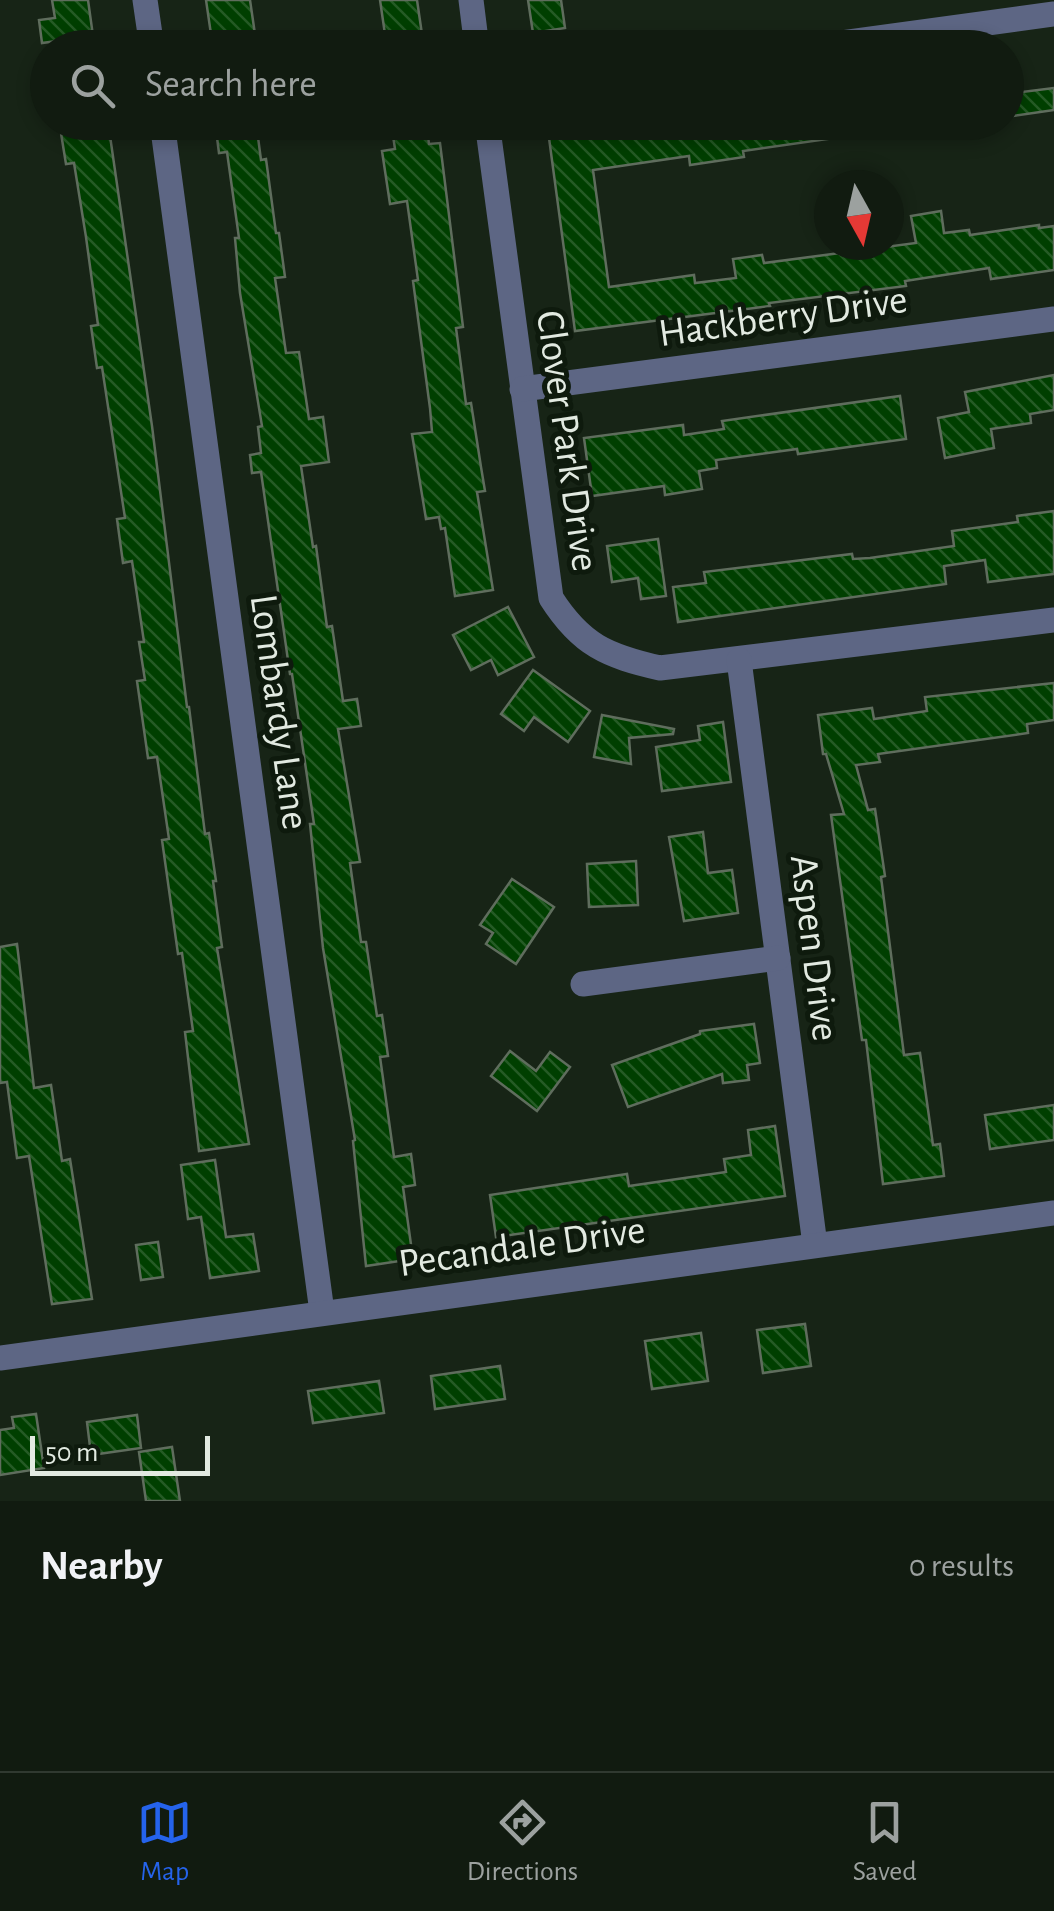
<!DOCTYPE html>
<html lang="en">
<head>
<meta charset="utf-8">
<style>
	:root { --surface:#111b10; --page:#1e281e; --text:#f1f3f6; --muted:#9ca19f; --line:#303930; --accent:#2563eb }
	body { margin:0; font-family:"Alegreya Sans",sans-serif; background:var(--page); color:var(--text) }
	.compass { position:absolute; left:814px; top:170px; width:90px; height:90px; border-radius:50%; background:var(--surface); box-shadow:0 5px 15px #0003; rotate:172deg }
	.scale { position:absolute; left:30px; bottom:25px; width:180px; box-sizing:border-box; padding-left:10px; border:5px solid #e2eae1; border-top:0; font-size:28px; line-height:35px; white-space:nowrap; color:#e2eae1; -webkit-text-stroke:8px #0e1a0d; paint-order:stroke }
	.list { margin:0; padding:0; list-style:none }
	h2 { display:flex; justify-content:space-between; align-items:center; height:130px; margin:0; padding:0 40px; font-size:42px }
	h2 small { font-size:32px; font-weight:400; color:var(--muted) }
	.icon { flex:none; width:55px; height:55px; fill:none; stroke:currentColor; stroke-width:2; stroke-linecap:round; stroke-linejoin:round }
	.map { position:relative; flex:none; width:1054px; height:1501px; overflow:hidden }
	.search { position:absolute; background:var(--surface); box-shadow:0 5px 15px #0003; left:30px; right:30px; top:30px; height:110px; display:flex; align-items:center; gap:25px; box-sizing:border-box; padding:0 35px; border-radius:55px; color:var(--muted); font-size:38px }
	.sheet { height:270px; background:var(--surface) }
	nav { display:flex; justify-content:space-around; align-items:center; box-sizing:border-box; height:140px; border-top:2px solid var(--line); background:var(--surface); font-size:28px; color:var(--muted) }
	nav a { display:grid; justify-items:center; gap:5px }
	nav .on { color:var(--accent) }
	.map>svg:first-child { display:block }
</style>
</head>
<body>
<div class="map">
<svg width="1054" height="1501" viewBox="0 0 1054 1501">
	<defs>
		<pattern id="building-back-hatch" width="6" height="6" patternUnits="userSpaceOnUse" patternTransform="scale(2.5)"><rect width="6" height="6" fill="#003f00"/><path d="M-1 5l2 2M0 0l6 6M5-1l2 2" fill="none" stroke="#255b25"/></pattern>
	</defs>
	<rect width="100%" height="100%" fill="#172416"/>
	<g fill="url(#building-back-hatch)" stroke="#5f6d5d" stroke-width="2.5">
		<path d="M52,0h36l5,36 -51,7 -3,-23 16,-2z"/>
		<path d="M206,0h44l7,48h-44z"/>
		<path d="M380,0h37l7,48h-37z"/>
		<path d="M528,0h33l4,28 -32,5z"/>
		<path d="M1054,88v22l-48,7v-23z"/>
		<path d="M92,122h16l44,304 35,281h2l16,127 4,-1 7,48h-3l9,66 -5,1 32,196 -50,7 -14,-119 8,-1 -11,-78 -4,1 -16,-114 7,-1 -12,-82 -9,1 -11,-77 8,-1 -6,-38h5l-12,-81 -9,2 -6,-44 8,-1 -23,-151 -5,1 -6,-42 7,-1 -12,-88 -12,-74 -8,1 -6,-37z"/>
		<path d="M215,122h41l5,38 5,-1 10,74h3l6,44 -10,1 11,75 13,-1 10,67 14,-2 6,45 -28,4 12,81 3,-1 11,81 5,-1 11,75 14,-2 4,27 -23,3 22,133 -10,1 11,79h5l11,74 5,-1 6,41 -8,1 14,100 17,-3 4,31 -12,2 10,72 -47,7 -13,-125 2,-1 -32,-192 -13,-124h4l-22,-150h-2l-29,-202 -9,1 -2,-18 11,-2 -3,-26 4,-1 -22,-133 -5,-55h4l-12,-86 -8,1z"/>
		<path d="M391,122h35l3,22 11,-1 23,184 -7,1 10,76 5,-1 10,64 4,24 -8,1 16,98 -38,6 -10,-68 -4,1 -2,-12 -13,2 -14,-85 20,-2 -2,-24 -17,-127 5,-1 -11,-79 -17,3 -8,-53 13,-2z"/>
		<path d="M668,122h5l2,14 44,-7 -1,-7h144l1,12 -120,17 1,6 -54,8 -1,-9 -96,14 16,117 85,-12 1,8 41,-5 -3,-19 29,-4 2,8 152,-20 -5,-27 30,-5 3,22 25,-3 1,5 69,-10v3l15,-2v44l-63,9 -2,-11 -84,13 1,5 -137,17 1,3 -195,25 -26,-193z"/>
		<path d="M1054,375v35l-24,4 1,9 -40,6 3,19 -49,10 -7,-40 31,-6 -4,-20z"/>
		<path d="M900,396l6,43 -108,15 -1,-5 -81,11 1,8 -18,3 3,18 -37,6 -1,-9 -72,10 -8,-58 99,-13 1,10 40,-6 -2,-8z"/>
		<path d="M1054,511v63l-66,8 -3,-22 -41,6 2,18 -268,38 -5,-35 33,-4 -2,-11 148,-18 1,5 17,-1 84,-12 -2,-15 66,-9 -1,-6z"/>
		<path d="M658,539l8,57 -25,3 -3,-21 -26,4 -5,-36z"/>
		<path d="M508,607l26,50 -36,18 -7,-15 -20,10 -18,-35z"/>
		<path d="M533,670l57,41 -22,31 -34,-25 -10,14 -23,-17z"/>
		<path d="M1054,683v37l-27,4 1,9 -150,21 2,8 -24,3 12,45 7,-1 10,67 -4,1 23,178 16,-2 13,92 7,-1 4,32 -61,8 -17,-144h-4l-31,-225 13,-1 -18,-60h-3l-5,-39 54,-7 2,11 53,-8 -2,-14z"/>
		<path d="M602,715l72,14 -1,5 -44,4 2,26 -37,-7z"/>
		<path d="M723,722l8,60 -69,9 -6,-44 44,-7 -2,-14z"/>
		<path d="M703,832l5,41 24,-3 6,43 -54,8 -15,-84z"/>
		<path d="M636,861l2,44 -49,2 -2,-43z"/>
		<path d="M512,879l42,28 -38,57 -30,-20 7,-11 -13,-8z"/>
		<path d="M17,944l17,144 17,-3 11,76 8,-2 22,140 -40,5 -23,-148 -12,2 -10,-76 -7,1v-136z"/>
		<path d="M754,1024l6,39 -13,2 2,15 -26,3 -1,-9 -94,33 -16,-42 88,-31v-3z"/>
		<path d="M510,1051l26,20 14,-19 20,15 -33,44 -46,-35z"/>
		<path d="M1054,1105v35l-64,9 -5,-34z"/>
		<path d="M775,1126l10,70 -289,41 -6,-42 137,-21 2,12 97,-14 -2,-13 27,-4 -3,-25z"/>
		<path d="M215,1160l11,77 27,-3 6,37 -49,7 -9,-61 -13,2 -7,-54z"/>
		<path d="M158,1242l5,35 -22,3 -5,-35z"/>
		<path d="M805,1324l6,42 -48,7 -6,-43z"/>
		<path d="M701,1333l7,48 -56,8 -7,-48z"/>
		<path d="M500,1366l5,33 -70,10 -4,-33z"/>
		<path d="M379,1381l5,32 -71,10 -5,-32z"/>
		<path d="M36,1414l8,54 -44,7v-45l14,-2 -2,-11z"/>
		<path d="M137,1415l4,33 -50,7 -4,-33z"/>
		<path d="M172,1447l8,54h-34l-7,-49z"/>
	</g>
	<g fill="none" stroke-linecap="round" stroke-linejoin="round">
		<g stroke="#5d6684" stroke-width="25">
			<path d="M145,0l7,48"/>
			<path d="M471,0l6,48"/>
			<path d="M805,48l249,-34"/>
			<path d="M162,122l160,1190"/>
			<path d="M487,122l64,476c30,47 56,58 109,70l394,-48"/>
			<path d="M522,389l532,-70"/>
			<path d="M739,660l76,585"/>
			<path d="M583,984l195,-26"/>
			<path d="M0,1358l1054,-145"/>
		</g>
	</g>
	<g text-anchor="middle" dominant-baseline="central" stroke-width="10" stroke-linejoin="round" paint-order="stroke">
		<g font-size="40" fill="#e2eae1" stroke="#0e1a0d">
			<text transform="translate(783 317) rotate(-8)">Hackberry Drive</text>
			<text transform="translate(567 441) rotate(82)">Clover Park Drive</text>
			<text transform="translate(279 712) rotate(82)">Lombardy Lane</text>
			<text transform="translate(814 948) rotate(83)">Aspen Drive</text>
			<text transform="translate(522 1247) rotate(-8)">Pecandale Drive</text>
		</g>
	</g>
</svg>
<svg class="compass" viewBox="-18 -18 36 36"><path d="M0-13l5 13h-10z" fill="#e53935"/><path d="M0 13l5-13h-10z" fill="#9ca19f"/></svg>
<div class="scale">50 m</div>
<div class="search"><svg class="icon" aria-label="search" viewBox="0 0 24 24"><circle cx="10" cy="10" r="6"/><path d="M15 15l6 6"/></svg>Search here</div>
</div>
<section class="sheet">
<h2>Nearby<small>0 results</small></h2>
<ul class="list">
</ul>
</section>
<nav>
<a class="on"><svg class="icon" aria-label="map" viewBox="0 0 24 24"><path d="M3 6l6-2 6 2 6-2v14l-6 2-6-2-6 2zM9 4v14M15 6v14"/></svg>Map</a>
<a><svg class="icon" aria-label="directions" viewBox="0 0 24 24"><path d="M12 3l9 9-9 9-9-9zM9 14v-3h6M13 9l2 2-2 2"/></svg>Directions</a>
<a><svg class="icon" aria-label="saved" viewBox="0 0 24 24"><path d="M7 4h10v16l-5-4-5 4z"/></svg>Saved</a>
</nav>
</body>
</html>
